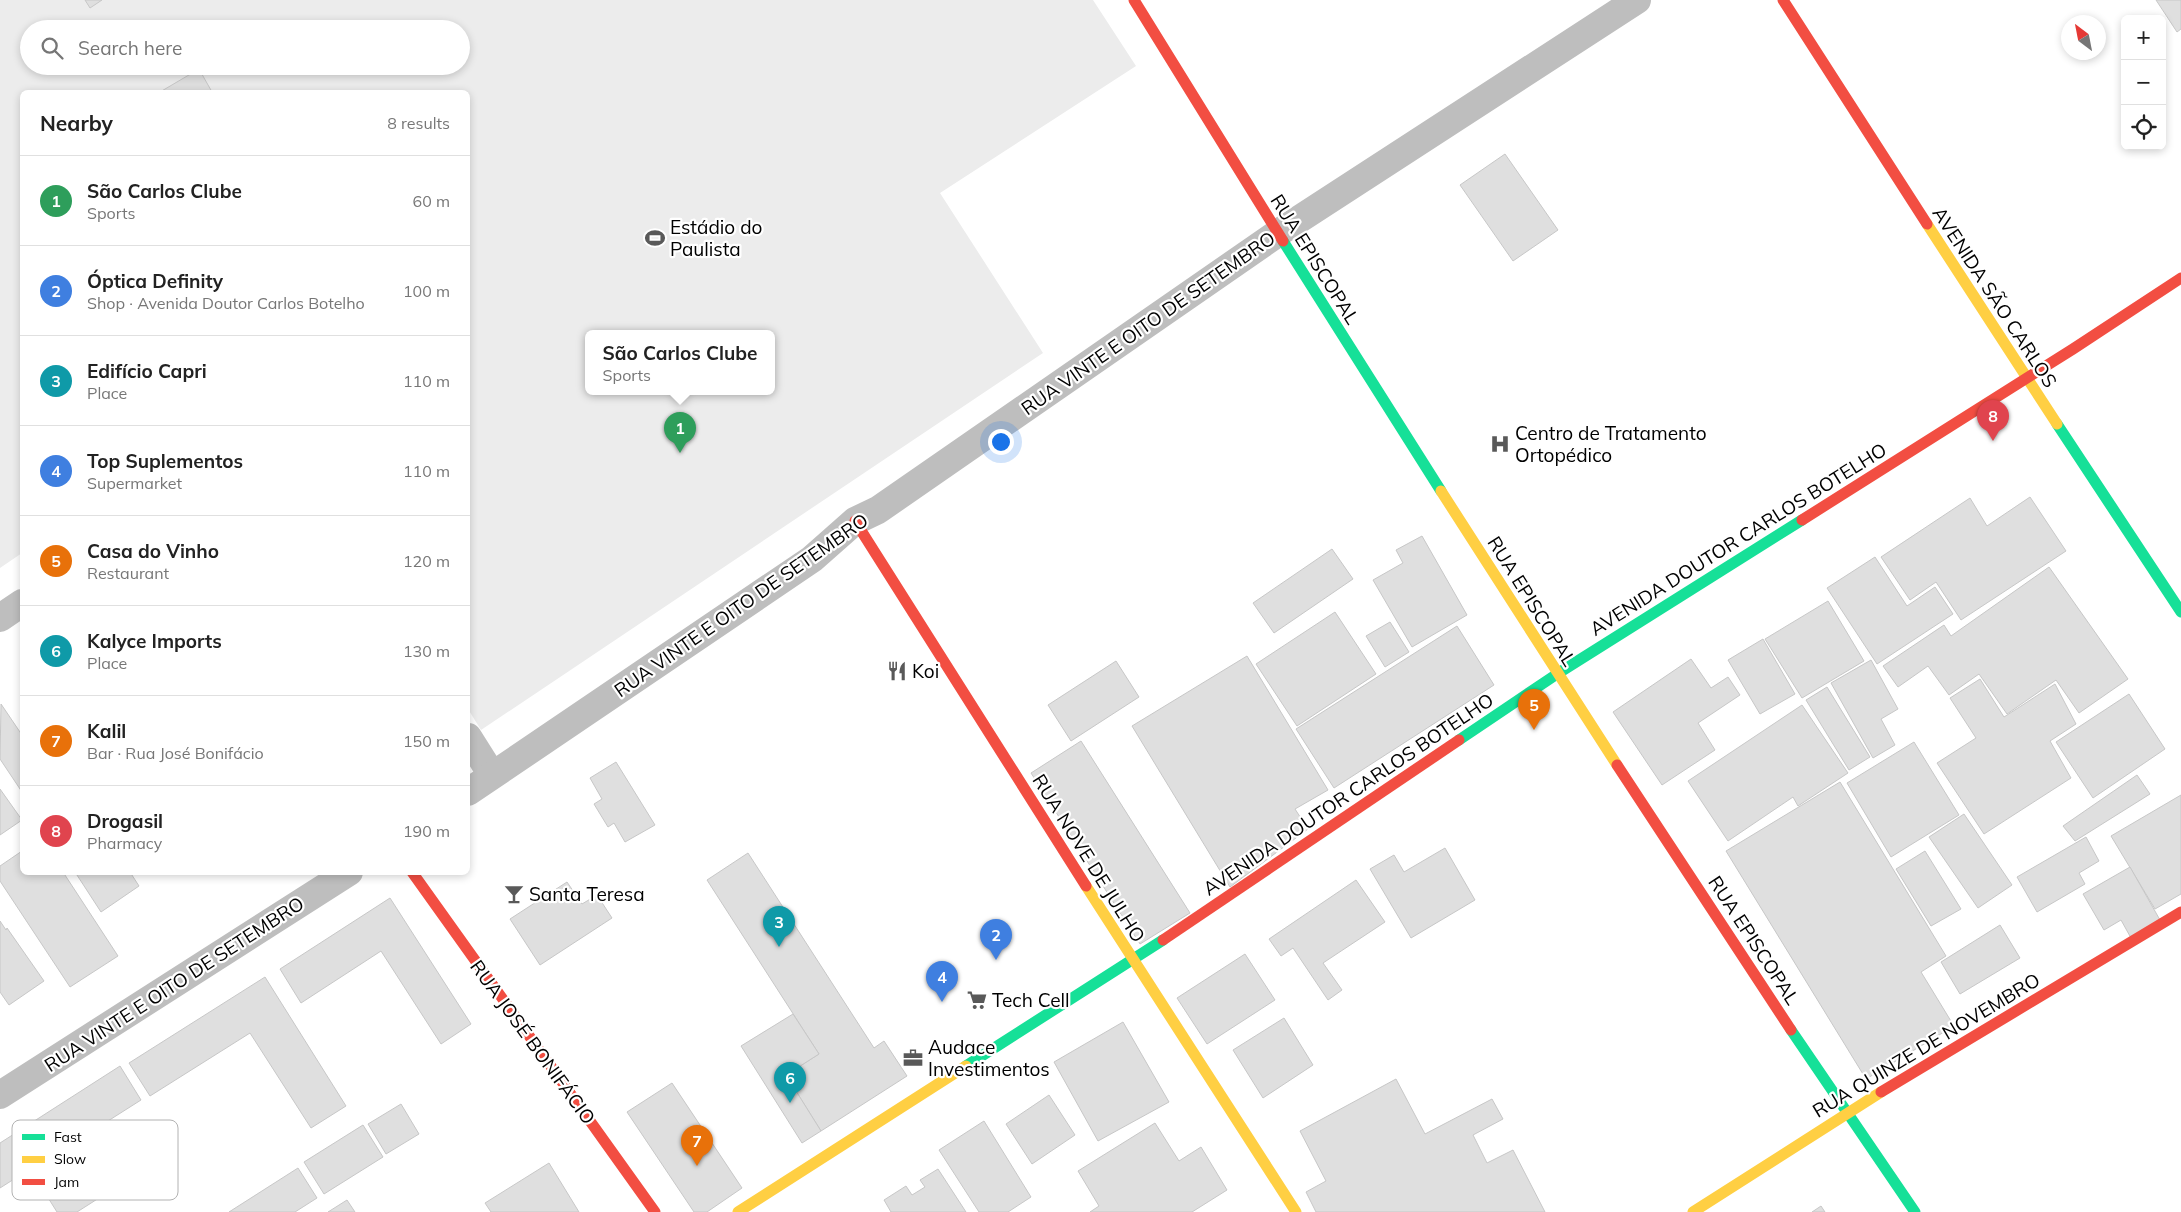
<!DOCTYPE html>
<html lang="en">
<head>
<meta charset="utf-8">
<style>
	:root { --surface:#fff; --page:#f6f6f6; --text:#222; --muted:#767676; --line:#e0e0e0; --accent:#595959 }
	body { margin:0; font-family:Mulish,sans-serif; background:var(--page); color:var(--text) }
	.controls { position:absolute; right:15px; top:15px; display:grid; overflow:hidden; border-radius:8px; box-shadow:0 2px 8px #0003 }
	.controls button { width:45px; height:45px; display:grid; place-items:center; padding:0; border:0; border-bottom:1px solid var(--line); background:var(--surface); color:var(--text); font:25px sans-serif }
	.compass { position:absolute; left:2061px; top:15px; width:45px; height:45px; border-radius:50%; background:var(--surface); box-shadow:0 2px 8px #0003; rotate:328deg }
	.you { position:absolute; left:1000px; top:441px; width:18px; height:18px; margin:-12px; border:4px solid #fff; border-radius:50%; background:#1a73e8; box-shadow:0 0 0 8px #1a73e833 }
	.badge { display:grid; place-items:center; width:32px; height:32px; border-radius:50%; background:var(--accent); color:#fff; font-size:16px; font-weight:700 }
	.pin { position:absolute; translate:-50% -41px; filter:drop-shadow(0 1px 2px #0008) }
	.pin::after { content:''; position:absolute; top:26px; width:18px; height:15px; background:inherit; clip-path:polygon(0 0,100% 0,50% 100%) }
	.popup { position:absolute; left:585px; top:330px; width:190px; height:65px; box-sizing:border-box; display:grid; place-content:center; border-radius:8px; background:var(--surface); filter:drop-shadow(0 1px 4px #0005); font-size:16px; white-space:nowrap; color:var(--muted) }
	.popup b { font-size:19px; color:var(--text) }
	.popup::after { content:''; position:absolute; left:50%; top:100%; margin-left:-10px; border:10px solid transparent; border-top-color:var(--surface) }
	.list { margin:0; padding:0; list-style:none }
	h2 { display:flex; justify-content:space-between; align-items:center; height:65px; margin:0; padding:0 20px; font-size:21px }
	h2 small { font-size:16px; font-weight:400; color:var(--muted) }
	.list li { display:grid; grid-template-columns:32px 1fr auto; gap:15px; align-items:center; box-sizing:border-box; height:90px; padding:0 20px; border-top:1px solid var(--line) }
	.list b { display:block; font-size:19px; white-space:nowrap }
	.list p { margin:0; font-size:16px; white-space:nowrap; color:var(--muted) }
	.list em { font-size:16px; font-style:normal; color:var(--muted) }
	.icon { flex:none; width:28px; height:28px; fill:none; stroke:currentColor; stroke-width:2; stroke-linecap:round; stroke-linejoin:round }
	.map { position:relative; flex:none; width:2181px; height:1212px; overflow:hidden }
	.search { position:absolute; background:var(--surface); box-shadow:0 2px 8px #0003; left:20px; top:20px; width:450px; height:55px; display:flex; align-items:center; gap:12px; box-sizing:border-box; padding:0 18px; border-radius:28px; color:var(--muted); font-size:19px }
	.panel { position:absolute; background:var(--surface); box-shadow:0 2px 8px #0003; left:20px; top:90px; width:450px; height:785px; border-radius:8px }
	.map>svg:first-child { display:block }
</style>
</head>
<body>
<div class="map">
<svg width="2181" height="1212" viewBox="0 0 2181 1212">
	<rect width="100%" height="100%" fill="#fff"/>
	<path fill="#ececec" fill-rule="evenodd" d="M0,0h1093l43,66 -196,127 103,160 -562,377 -13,-21v-617h-446v461l-22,15zM29,29h432v37h-432zM589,334h182v58h-182z"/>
	<g fill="#dfdfdf" stroke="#c7c7c7">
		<path d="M85,0h17l-12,8z"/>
		<path d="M2156,0h25v29l-4,3z"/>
		<path d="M199,69l13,23h-52z"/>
		<path d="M1505,154l53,76 -45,31 -53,-76z"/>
		<path d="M2030,497l36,54 -105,69 -25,-38 -26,18 -29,-43 89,-59 17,28z"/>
		<path d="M1422,536l45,79 -55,32 -39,-67 30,-17 -7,-13z"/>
		<path d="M1332,549l21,30 -79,54 -21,-30z"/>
		<path d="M1875,557l32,49 28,-19 18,27 -76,50 -50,-76z"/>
		<path d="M2049,567l79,112 -49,34 -23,-33 -49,34 -28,-40 -30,21 -21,-29 -30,21 -15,-21 61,-41 7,11z"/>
		<path d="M1828,601l36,60 -62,37 -37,-59z"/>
		<path d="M1335,612l41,62 -79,52 -41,-62z"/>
		<path d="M1390,622l19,30 -24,15 -19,-31z"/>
		<path d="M1457,626l37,59 -160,103 -38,-59z"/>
		<path d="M1763,639l32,55 -35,20 -32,-54z"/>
		<path d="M1247,656l81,134 -33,19 13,20 -78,58 -98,-161z"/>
		<path d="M1691,659l20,29 17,-11 12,18 -42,28 17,27 -53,35 -49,-73z"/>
		<path d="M1871,660l27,49 -17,10 14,26 -22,13 -42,-75z"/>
		<path d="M1116,661l23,36 -68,44 -23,-36z"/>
		<path d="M1980,679l24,38 51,-33 21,40 -26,17 21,37 -87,56 -47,-71 39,-25 -26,-40z"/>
		<path d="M1827,687l43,70 -21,13 -43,-70z"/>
		<path d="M2129,694l36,55 -72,49 -37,-56z"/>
		<path d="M1,704l21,31v57l-22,-33z"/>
		<path d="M1802,705l46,68 -50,33 -5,-9 -65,44 -40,-60z"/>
		<path d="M1081,741l109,172 -50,31 -109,-171z"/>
		<path d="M1914,742l45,73 -68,42 -44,-74z"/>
		<path d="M616,762l39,63 -30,17 -11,-19 -6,4 -14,-23 8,-5 -12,-21z"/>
		<path d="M2137,775l13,19 -75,47 -12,-15z"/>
		<path d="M1840,782l106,174 -25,16 33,54 -88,53 -140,-228z"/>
		<path d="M0,789l22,31 -22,15z"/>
		<path d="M2181,795v99l-26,15 -44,-73z"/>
		<path d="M1964,814l48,71 -34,23 -49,-71z"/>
		<path d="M2086,837l13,24 -20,12 6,11 -48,28 -20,-35z"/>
		<path d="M1445,848l30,52 -64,38 -41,-69 24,-14 10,17z"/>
		<path d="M22,851v21h41l55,84 -48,31 -70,-106v-15z"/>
		<path d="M1925,851l36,58 -30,17 -35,-57z"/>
		<path d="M748,853l126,195 10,-7 23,35 -86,55 -35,-56 33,-21 -112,-174z"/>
		<path d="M2130,867l30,53 -29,18 -10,-18 -17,10 -21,-36z"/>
		<path d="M75,872h55l9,14 -38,26z"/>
		<path d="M1356,880l29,42 -62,41 19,27 -14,10 -35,-52 -12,8 -12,-17z"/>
		<path d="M567,882l15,22 15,-9 15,23 -72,47 -30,-46z"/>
		<path d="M390,898l81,126 -30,20 -60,-93 -80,52 -21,-34z"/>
		<path d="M0,921l6,9 1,-2 37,53 -35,24 -9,-13z"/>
		<path d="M2000,925l20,33 -60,36 -19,-32z"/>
		<path d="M1245,954l30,46 -68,44 -30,-46z"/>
		<path d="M265,977l81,129 -35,22 -61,-95 -100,63 -21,-33z"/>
		<path d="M793,1014l26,40 -33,21 35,56 -19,12 -61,-97z"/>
		<path d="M1284,1018l29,47 -50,33 -30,-48z"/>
		<path d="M1123,1022l46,80 -71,39 -44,-79z"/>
		<path d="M120,1066l21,34 -74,47 32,51 -22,14h-20l-27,-43 -30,19v-45z"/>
		<path d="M1396,1079l29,55 67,-35 11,20 -30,16 14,28 26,-13 32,62h-229l-10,-20 20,-11 -26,-50z"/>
		<path d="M672,1083l70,105 -35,24h-13l-67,-100z"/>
		<path d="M1049,1095l26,40 -43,29 -26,-40z"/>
		<path d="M401,1104l18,30 -33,20 -18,-30z"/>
		<path d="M984,1121l47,76 -23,15h-29l-40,-62z"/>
		<path d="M1155,1123l24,38 22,-14 26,43 -35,22h-102l9,-6 -21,-35z"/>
		<path d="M363,1125l20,32 -59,37 -20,-32z"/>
		<path d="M549,1163l30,49h-88l-6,-9z"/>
		<path d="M298,1168l19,30 -22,14h-66z"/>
		<path d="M938,1169l28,43h-75l-7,-12 22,-14 6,9 13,-8 -5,-7z"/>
		<path d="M347,1200l8,12h-27z"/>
		<path d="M1821,1206l4,6h-13z"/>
	</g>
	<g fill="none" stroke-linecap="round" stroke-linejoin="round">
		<g stroke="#bebebe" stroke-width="28">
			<path d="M0,618l22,-15"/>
			<path d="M468,737l24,38"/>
			<path d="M468,792l344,-233 43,-38 23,-11 400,-277 359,-233"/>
			<path d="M0,1095l349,-223"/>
		</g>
		<g stroke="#16e098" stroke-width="11">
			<path d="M1283,241l158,250"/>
			<path d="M2057,424l124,188"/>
			<path d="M1459,740l98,-66 245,-154"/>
			<path d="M1791,1030l124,182"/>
			<path d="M966,1066l197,-126"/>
		</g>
		<g stroke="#ffcf43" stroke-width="11">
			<path d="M1927,224l130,200"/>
			<path d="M1441,491l176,274"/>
			<path d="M1086,886l210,326"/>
			<path d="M738,1212l228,-146"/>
			<path d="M1693,1212l188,-120"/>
		</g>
		<g stroke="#f24e42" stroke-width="11">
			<path d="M1134,0l149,241"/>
			<path d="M1783,0l144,224"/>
			<path d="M1802,520l271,-171 108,-71"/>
			<path d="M855,521l231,365"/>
			<path d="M1617,765l174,265"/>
			<path d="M412,872l243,340"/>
			<path d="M1163,940l296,-200"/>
			<path d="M1881,1092l300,-180"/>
		</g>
	</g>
	<defs>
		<symbol id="stadium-bare" viewBox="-9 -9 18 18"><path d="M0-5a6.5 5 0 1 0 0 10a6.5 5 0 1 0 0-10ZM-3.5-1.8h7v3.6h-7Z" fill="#595959" stroke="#fff" stroke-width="2.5" paint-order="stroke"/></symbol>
		<symbol id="hospital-bare" viewBox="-9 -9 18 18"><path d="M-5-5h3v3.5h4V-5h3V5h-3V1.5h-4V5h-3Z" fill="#595959" stroke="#fff" stroke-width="2.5" paint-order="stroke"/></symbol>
		<symbol id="restaurant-bare" viewBox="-9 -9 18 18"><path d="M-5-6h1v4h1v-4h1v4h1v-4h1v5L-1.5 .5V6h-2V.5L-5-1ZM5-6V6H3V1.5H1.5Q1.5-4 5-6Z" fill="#595959" stroke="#fff" stroke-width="2.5" paint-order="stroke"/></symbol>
		<symbol id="bar-bare" viewBox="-9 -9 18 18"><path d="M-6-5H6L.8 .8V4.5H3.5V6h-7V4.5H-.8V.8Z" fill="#595959" stroke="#fff" stroke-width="2.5" paint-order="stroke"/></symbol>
		<symbol id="supermarket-bare" viewBox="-9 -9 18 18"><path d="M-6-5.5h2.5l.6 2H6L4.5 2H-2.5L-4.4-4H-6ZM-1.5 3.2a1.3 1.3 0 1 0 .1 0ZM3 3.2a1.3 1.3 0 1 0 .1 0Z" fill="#595959" stroke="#fff" stroke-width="2.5" paint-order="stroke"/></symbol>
		<symbol id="office-bare" viewBox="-9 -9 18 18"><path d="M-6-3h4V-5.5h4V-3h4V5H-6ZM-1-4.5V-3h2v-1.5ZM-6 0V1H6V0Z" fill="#595959" stroke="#fff" stroke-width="2.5" paint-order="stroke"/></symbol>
	</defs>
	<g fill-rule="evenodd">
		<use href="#stadium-bare" x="641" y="224" width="28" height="28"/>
		<use href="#hospital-bare" x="1486" y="430" width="28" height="28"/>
		<use href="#restaurant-bare" x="883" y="657" width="28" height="28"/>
		<use href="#bar-bare" x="500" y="880" width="28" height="28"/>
		<use href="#supermarket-bare" x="963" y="986" width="28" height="28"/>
		<use href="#office-bare" x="899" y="1044" width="28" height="28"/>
	</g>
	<g text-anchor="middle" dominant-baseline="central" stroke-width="4.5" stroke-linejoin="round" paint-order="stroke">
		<g font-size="19" fill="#000" stroke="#fff" text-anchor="start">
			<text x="670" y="227">Estádio do<tspan x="670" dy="22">Paulista</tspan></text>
			<text x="1515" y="433">Centro de Tratamento<tspan x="1515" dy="22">Ortopédico</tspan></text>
			<text x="912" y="671">Koi</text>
			<text x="529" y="894">Santa Teresa</text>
			<text x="992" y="1000">Tech Cell</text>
			<text x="928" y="1047">Audace<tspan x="928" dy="22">Investimentos</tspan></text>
		</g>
		<g font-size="19" fill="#000" stroke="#fff">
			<text transform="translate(1315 259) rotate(58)">RUA EPISCOPAL</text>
			<text transform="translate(1995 297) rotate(57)">AVENIDA SÃO CARLOS</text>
			<text transform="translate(1148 323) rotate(-35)">RUA VINTE E OITO DE SETEMBRO</text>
			<text transform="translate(1738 539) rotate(-32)">AVENIDA DOUTOR CARLOS BOTELHO</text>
			<text transform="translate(1532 601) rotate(58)">RUA EPISCOPAL</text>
			<text transform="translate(741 605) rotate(-35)">RUA VINTE E OITO DE SETEMBRO</text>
			<text transform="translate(1348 794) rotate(-34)">AVENIDA DOUTOR CARLOS BOTELHO</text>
			<text transform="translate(1089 858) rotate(58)">RUA NOVE DE JULHO</text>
			<text transform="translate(1754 940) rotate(57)">RUA EPISCOPAL</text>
			<text transform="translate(174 984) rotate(-33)">RUA VINTE E OITO DE SETEMBRO</text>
			<text transform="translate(533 1042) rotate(54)">RUA JOSÉ BONIFÁCIO</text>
			<text transform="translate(1926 1045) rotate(-31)">RUA QUINZE DE NOVEMBRO</text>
		</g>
	</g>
	<rect x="12" y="1120" width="166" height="80" rx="8" fill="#fff" stroke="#b2b2b2" stroke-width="1"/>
	<rect x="22" y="1134" width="23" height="6" fill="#16e098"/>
	<rect x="22" y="1156" width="23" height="7" fill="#ffcf43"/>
	<rect x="22" y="1179" width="23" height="6" fill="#f24e42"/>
	<g font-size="14" fill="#000">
		<text x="54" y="1142">Fast</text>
		<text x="54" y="1164">Slow</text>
		<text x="54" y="1187">Jam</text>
	</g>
</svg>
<div class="controls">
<button>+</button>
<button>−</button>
<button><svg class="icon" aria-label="locate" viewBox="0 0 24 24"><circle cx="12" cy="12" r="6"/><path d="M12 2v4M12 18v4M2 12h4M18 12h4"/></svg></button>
</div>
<svg class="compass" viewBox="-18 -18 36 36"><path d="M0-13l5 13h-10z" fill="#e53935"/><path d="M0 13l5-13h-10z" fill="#767676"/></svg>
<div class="you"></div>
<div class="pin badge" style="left:680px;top:453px;background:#2e9e5b">1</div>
<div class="popup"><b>São Carlos Clube</b>Sports</div>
<div class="pin badge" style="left:996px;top:960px;background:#3f7fe0">2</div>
<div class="pin badge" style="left:779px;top:947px;background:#0f9aa8">3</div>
<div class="pin badge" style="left:942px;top:1002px;background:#3f7fe0">4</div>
<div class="pin badge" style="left:1534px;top:730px;background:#e8710a">5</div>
<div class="pin badge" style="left:790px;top:1103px;background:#0f9aa8">6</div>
<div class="pin badge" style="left:697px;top:1166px;background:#e8710a">7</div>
<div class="pin badge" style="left:1993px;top:441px;background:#e0444e">8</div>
<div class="search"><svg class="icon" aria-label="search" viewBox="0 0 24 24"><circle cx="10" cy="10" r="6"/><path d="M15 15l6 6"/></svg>Search here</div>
<section class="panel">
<h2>Nearby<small>8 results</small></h2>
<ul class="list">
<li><span class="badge" style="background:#2e9e5b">1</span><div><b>São Carlos Clube</b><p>Sports</p></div><em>60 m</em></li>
<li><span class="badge" style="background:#3f7fe0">2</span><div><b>Óptica Definity</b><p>Shop · Avenida Doutor Carlos Botelho</p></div><em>100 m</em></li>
<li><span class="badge" style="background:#0f9aa8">3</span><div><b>Edifício Capri</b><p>Place</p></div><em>110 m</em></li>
<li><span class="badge" style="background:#3f7fe0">4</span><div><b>Top Suplementos</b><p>Supermarket</p></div><em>110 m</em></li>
<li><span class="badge" style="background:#e8710a">5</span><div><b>Casa do Vinho</b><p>Restaurant</p></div><em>120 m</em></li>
<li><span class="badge" style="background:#0f9aa8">6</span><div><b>Kalyce Imports</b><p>Place</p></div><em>130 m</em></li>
<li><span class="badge" style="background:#e8710a">7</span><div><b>Kalil</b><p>Bar · Rua José Bonifácio</p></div><em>150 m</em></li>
<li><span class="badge" style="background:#e0444e">8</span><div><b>Drogasil</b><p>Pharmacy</p></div><em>190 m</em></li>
</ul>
</section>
</div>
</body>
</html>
